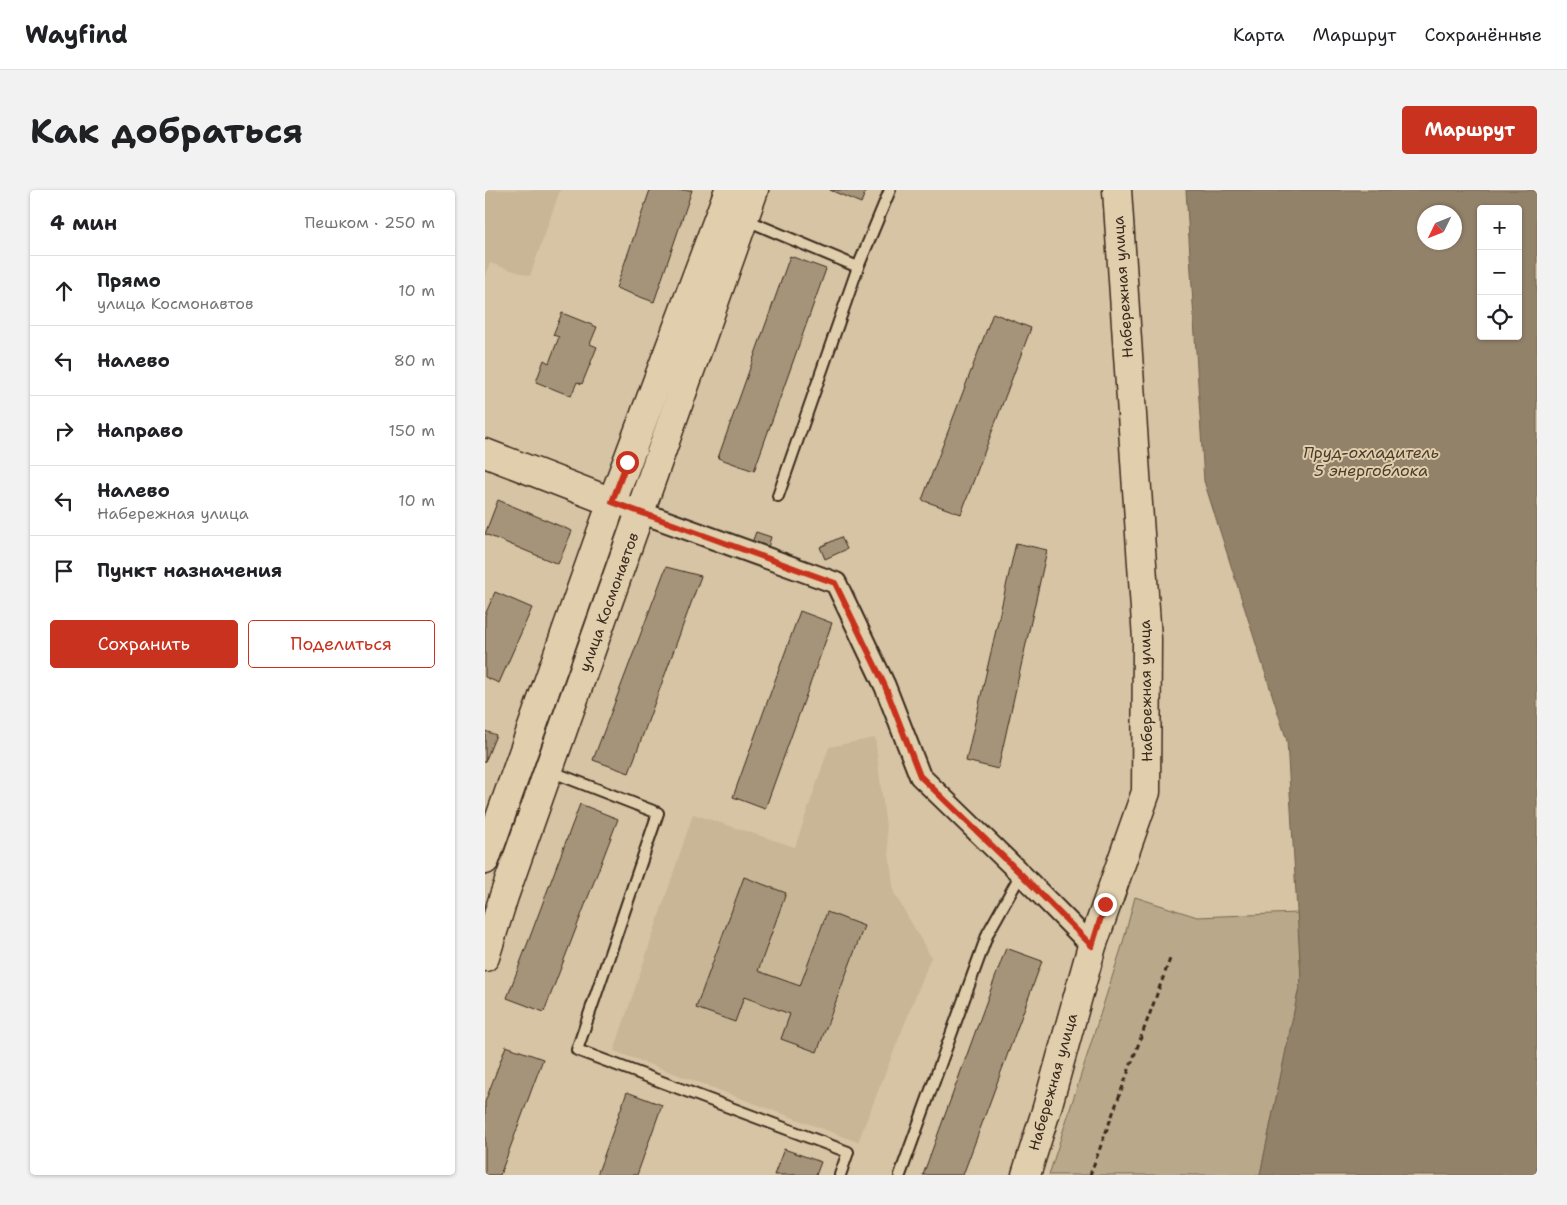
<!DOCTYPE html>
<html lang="ru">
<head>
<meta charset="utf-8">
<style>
	:root { --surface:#fff; --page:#f2f2f2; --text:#202124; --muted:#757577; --line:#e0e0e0; --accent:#c8321e }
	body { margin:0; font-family:"Shantell Sans",sans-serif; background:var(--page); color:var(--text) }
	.controls { position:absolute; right:15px; top:15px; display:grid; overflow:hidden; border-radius:5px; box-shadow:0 1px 4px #0004 }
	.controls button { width:45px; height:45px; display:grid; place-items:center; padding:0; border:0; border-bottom:1px solid var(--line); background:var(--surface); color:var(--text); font:25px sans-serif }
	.compass { position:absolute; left:932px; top:15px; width:45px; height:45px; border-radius:50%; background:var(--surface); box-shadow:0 1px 4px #0004; rotate:227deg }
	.stop { position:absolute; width:15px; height:15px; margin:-11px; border:4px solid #c8321e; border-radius:50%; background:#fff }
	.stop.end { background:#c8321e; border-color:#fff; box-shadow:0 1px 5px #0008 }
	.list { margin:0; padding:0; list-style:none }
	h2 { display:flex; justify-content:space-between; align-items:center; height:65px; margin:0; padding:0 20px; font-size:21px }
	h2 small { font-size:16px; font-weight:400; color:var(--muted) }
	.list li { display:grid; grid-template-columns:32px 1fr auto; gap:15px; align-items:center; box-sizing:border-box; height:70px; padding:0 20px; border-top:1px solid var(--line) }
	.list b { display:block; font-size:19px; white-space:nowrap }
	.list p { margin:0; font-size:16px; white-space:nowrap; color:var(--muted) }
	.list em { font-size:16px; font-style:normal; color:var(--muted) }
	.actions { display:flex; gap:10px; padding:15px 20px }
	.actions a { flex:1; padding:11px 0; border:1px solid var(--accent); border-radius:5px; text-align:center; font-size:18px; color:var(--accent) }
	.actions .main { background:var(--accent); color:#fff }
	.icon { flex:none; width:28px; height:28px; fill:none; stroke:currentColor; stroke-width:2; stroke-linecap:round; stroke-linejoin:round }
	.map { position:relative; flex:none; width:1052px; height:985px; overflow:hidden; border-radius:5px }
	header { display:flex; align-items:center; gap:30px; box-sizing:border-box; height:70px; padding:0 25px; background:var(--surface); border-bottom:1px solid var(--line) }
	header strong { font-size:24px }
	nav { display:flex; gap:28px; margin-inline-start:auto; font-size:18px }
	.intro { display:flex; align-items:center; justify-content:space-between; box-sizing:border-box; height:120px; padding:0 30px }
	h1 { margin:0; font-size:35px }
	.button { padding:12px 22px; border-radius:5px; background:var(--accent); color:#fff; font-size:18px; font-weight:700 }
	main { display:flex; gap:30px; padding:0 30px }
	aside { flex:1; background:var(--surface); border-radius:5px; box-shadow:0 1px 4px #0004 }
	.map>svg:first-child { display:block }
</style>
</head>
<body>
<header>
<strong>Wayfind</strong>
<nav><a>Карта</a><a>Маршрут</a><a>Сохранённые</a></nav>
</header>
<div class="intro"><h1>Как добраться</h1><a class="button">Маршрут</a></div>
<main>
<aside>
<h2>4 мин<small>Пешком · 250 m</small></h2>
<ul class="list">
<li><svg class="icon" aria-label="ahead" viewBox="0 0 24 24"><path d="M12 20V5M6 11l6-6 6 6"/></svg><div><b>Прямо</b><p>улица Космонавтов</p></div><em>10 m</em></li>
<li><svg class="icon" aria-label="left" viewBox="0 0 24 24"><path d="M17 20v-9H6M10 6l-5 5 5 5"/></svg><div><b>Налево</b></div><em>80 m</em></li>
<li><svg class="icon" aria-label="right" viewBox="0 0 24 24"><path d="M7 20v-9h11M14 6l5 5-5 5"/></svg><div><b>Направо</b></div><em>150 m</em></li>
<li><svg class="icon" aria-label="left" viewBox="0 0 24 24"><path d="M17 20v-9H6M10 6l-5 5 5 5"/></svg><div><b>Налево</b><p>Набережная улица</p></div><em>10 m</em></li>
<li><svg class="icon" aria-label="arrive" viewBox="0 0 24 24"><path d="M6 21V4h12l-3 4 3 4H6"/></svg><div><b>Пункт назначения</b></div></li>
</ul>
<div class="actions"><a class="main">Сохранить</a><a>Поделиться</a></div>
</aside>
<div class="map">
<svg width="1052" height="985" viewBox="0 0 1052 985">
	<rect width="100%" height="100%" fill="#d6c4a4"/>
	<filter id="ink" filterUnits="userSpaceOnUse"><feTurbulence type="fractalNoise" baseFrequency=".02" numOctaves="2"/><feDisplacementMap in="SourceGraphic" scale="10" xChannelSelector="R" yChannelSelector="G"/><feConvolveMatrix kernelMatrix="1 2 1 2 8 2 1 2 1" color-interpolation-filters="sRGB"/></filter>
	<g filter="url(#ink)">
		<g fill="#c8b697">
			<path d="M0,0h75l-30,86 -40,-13 -5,13z"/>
			<path d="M390,548l19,155 37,64 -73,185 -244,-91 79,-237 102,33 34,-100z"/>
		</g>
		<path fill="#b9a88a" stroke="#7a6954" d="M650,707l62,20 101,-4 3,65 -41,197h-211l73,-229z"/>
		<path fill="#93826a" stroke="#705f4c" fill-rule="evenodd" d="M701,0h351v985h-277l41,-197 -14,-237 -83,-260zM996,19h37v127h-37zM939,22h30v30h-30z"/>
		<g fill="#a6947a" stroke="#3b2a1e">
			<path d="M165,0h42l-38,112 -38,-14z"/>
			<path d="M345,0h36l-5,13z"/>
			<path d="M305,66l36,13 -72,202 -36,-13z"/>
			<path d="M77,123l35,14 -7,17 7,3 -15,37 -5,-2 -6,14 -35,-14 8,-22 5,3 10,-26 -6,-2z"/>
			<path d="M508,123l38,15 -70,186 -39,-14z"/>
			<path d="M13,310l74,31 -14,33 -73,-30z"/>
			<path d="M271,342l15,5 -4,14 -16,-6z"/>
			<path d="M356,347l6,12 -22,10 -5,-12z"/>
			<path d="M531,353l31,7 -49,219 -32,-8z"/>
			<path d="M181,377l35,9 -72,197 -36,-13z"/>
			<path d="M10,402l37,16 -33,75 -14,-6v-62z"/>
			<path d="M315,421l32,12 -67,186 -32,-12z"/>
			<path d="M0,541l11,4 -11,27z"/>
			<path d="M95,614l38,15 -74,193 -37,-14z"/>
			<path d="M259,687l42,16 -28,78 42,15 27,-74 37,14 -47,126 -36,-13 9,-25 -46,-17 -9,25 -39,-14z"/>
			<path d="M521,758l36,13 -79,214h-40z"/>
			<path d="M21,856l37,13 -43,116h-15v-73z"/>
			<path d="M142,902l35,13 -25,70h-40z"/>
			<path d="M299,959l37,13 -5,13h-42z"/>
		</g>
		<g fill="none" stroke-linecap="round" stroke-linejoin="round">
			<defs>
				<g id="lane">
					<path d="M259,29l114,48"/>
					<path d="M293,306l80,-229 32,-77"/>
					<path d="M65,581l108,42 -81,237 271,102 -8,23"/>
					<path d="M415,985l88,-242 33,-59"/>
				</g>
				<path id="street" d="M127,312l224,81 49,103 35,90 101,98 71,72"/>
				<g id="secondary">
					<path d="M0,263l127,49"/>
					<path d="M0,670l127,-358 117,-312"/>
					<path d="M0,767l19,-61 250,-706"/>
					<path d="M541,985l21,-67 45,-162 54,-154 1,-153 -30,-449"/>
				</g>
			</defs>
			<use href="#lane" stroke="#3b2a1e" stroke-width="14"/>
			<use href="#street" stroke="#3b2a1e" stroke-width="24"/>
			<use href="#secondary" stroke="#3b2a1e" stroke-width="31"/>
			<path stroke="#3b2a1e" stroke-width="3" stroke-dasharray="5 4" stroke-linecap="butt" d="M605,985l80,-216"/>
			<use href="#lane" stroke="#e0ceac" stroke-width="10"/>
			<use href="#street" stroke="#e0ceac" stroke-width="20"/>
			<use href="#secondary" stroke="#e0ceac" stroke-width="28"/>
		</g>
	</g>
	<g fill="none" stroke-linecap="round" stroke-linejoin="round" filter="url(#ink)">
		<path stroke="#c8321e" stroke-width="6" d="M142,272l-15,40 223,81 50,103 35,90 101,98 71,72 13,-42"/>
	</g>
	<g text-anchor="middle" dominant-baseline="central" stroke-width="4" stroke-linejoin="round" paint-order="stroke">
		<g font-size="15" fill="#3b2a1e" stroke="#e0ceac">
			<text transform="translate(638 97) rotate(-94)">Набережная улица</text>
			<text transform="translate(124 412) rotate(-70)">улица Космонавтов</text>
			<text transform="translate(661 501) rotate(-91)">Набережная улица</text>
			<text transform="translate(568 892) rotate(-74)">Набережная улица</text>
		</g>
		<g font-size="16" font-style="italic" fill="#4d3c2d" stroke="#e0ceac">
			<text x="886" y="262">Пруд-охладитель<tspan x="886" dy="18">5 энергоблока</tspan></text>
		</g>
	</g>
</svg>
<div class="controls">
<button>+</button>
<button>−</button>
<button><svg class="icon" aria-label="locate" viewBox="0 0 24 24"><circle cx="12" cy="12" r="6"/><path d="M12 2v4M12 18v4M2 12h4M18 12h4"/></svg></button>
</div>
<svg class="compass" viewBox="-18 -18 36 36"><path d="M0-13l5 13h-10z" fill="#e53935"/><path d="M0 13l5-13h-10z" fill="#757577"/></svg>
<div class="stop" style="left:142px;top:272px"></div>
<div class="stop end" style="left:620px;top:714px"></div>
</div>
</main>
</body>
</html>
